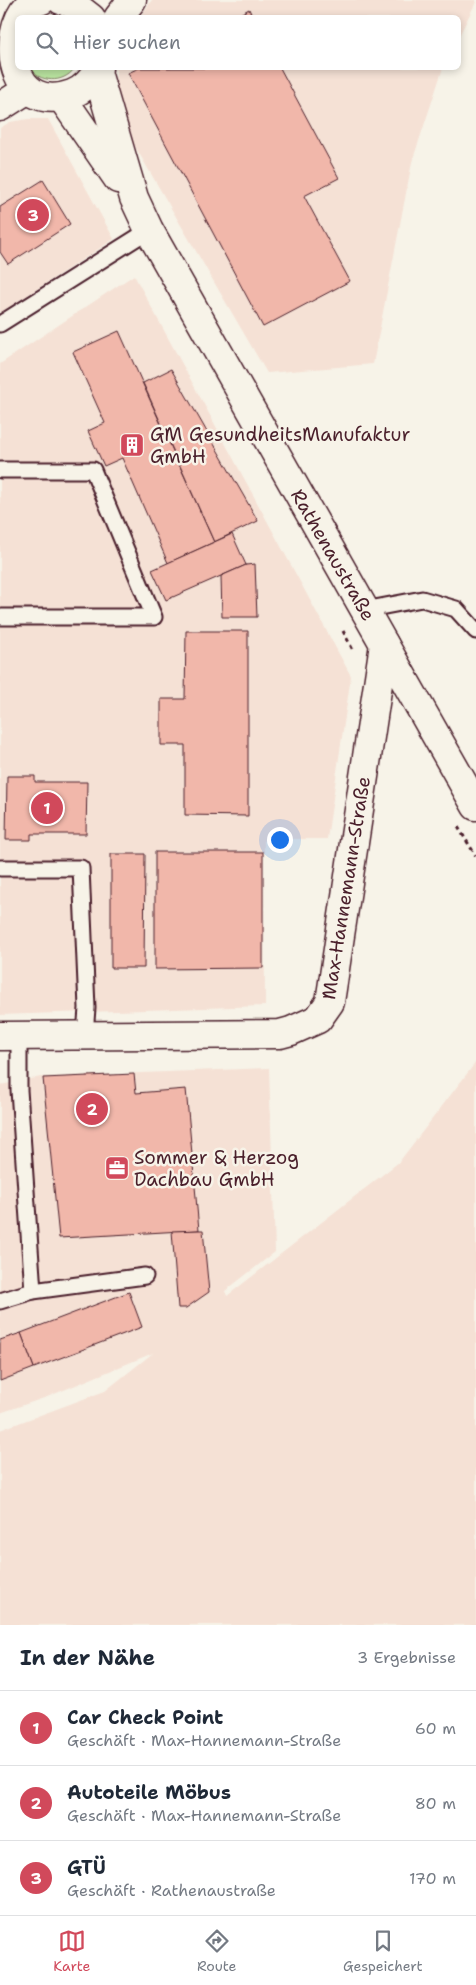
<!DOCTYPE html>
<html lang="de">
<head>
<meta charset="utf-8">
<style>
	:root { --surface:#fff; --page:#f6f6f7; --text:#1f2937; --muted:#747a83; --line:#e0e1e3; --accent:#d1495b }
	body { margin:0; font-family:"Shantell Sans",sans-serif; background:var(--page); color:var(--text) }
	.you { position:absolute; left:279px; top:839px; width:18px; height:18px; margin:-12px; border:4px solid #fff; border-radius:50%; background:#1a73e8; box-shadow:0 0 0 8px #1a73e833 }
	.badge { display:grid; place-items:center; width:32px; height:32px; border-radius:50%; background:var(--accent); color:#fff; font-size:16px; font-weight:700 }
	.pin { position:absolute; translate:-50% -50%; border:2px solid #fff; box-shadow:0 1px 5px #0006 }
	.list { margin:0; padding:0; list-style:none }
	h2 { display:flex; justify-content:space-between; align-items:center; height:65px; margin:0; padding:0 20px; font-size:21px }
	h2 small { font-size:16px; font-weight:400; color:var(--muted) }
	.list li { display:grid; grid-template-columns:32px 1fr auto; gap:15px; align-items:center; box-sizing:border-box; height:75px; padding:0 20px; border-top:1px solid var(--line) }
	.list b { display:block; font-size:19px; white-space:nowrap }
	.list p { margin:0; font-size:16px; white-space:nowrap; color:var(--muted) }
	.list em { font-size:16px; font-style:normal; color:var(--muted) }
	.icon { flex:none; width:28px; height:28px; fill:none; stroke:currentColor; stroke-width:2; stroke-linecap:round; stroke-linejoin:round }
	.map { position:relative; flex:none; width:476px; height:1625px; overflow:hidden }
	.search { position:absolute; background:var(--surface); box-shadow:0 2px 8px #0003; left:15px; right:15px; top:15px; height:55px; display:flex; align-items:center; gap:12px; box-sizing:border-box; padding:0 18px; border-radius:8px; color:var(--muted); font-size:19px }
	.sheet { height:290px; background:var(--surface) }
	nav { display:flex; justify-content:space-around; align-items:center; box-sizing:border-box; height:70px; border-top:1px solid var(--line); background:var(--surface); font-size:14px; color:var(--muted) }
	nav a { display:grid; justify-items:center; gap:2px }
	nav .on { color:var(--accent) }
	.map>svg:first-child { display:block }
</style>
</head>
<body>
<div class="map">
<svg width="476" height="1625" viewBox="0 0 476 1625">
	<rect width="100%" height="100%" fill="#f7f3e8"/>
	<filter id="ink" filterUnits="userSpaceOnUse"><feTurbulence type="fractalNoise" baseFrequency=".02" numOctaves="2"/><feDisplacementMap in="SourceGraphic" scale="10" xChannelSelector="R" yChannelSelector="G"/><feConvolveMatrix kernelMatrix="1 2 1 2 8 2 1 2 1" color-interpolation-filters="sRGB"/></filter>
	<g filter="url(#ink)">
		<g fill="#f5e1d5">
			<path d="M152,0h324v2l-17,34 -1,-18h-319z"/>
			<path d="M116,68h327l-31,94 -39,202 -106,9 -152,-261z"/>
			<path d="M28,119h20l66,120 -114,74v-185l10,-6z"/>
			<path d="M134,275l217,401 -24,163h-63l1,167 -265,9v-651z"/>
			<path d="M476,1062v563h-476v-195l105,-39 48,-38 -106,44 -47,16v-328l41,-8 228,-9 6,184 -50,39 2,5 172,-134z"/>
		</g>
		<path fill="#bae4a0" stroke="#828266" d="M27,68h48c-13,17 -34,14 -48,0z"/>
		<g fill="#f1b7aa" stroke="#4a1f2b">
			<path d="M249,9l4,9h-20z"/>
			<path d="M139,68h141l59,110 -35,18 46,85 -87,46 -135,-254z"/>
			<path d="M43,180l27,44 -62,40 -8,-12v-45z"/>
			<path d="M119,331l95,211 -46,21 -46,-105 -18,8 -16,-35 17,-8 -32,-71z"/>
			<path d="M171,369l87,152 -44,21 -71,-159z"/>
			<path d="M232,534l14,31 -80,35 -14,-30z"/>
			<path d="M255,564l2,53h-35l-1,-41 25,-11z"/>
			<path d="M186,631h62v185l-63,-1v-70h-24v-46h24z"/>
			<path d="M7,776h28v6h52l-1,52h-55v6h-25z"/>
			<path d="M155,852h108v116l-108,1z"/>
			<path d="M111,854h34l-1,114h-33z"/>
			<path d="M134,1074l2,19 50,-4 13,141 -140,8 -16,-160z"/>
			<path d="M199,1230h4l6,62 -23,16h-8l-6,-77z"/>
			<path d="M129,1292l13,35 -108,41 -13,-35z"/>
			<path d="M21,1333l13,35 -34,13v-41z"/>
		</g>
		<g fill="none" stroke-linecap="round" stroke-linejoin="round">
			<defs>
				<g id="lane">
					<path d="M0,324l149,-94"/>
					<path d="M0,470h93l61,147h-154"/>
					<path d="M364,610l58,-11 34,10 20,22"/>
					<path d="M0,868h81l6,140 -2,27"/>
					<path d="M19,1036v54l14,201"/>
					<path d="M0,1301l33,-10 112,-15"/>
				</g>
				<g id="street">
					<path d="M42,0c-4,2 -10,3 -14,6 -28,29 -18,110 44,88 11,-4 22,-15 26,-26"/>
					<path d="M61,0l12,4 18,14"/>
					<path d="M118,18l14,-18"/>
					<path d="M97,72l37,126 15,32 327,576"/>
					<path d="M62,98l56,81"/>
					<path d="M0,107l25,-16"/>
					<path d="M0,1036l280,-2 11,-3 27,-12 12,-17 54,-358"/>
				</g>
			</defs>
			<use href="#lane" stroke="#4a1f2b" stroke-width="19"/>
			<use href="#street" stroke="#4a1f2b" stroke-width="31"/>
			<g stroke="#4a1f2b" stroke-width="3" stroke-dasharray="4 4" stroke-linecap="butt">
				<path d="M343,631l11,21"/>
				<path d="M458,827l18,29"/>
			</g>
			<use href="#lane" stroke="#f7f3e8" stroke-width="15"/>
			<use href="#street" stroke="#f7f3e8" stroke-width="28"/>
		</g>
	</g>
	<defs>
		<symbol id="building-square" viewBox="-11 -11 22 22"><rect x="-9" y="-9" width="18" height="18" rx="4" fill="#d1495b" stroke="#f7f3e8"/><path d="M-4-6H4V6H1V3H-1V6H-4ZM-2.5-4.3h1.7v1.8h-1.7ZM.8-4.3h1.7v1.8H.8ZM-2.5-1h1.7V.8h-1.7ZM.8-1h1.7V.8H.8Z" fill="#fff"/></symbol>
		<symbol id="office-square" viewBox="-11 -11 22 22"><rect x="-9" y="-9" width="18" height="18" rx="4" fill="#d1495b" stroke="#f7f3e8"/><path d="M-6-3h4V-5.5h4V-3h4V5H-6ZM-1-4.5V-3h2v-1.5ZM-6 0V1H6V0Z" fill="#fff"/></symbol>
	</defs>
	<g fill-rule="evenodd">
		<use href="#building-square" x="118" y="431" width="28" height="28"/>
		<use href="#office-square" x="103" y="1154" width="28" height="28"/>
	</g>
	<g text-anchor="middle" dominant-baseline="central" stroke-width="5" stroke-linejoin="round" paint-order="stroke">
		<g font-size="19" fill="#4a1f2b" stroke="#f7f3e8" text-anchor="start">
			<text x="150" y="434">GM GesundheitsManufaktur<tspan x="150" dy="22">GmbH</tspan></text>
			<text x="134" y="1157">Sommer &amp; Herzog<tspan x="134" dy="22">Dachbau GmbH</tspan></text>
		</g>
		<g font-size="19" fill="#4a1f2b" stroke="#f7f3e8">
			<text transform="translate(333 555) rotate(60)">Rathenaustraße</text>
			<text transform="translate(346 888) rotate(-81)">Max-Hannemann-Straße</text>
		</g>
	</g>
</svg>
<div class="you"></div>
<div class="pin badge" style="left:47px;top:808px">1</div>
<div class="pin badge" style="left:92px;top:1109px">2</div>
<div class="pin badge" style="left:33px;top:215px">3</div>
<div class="search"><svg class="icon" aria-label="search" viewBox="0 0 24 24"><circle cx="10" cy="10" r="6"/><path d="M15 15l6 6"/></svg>Hier suchen</div>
</div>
<section class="sheet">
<h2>In der Nähe<small>3 Ergebnisse</small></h2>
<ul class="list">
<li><span class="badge">1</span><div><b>Car Check Point</b><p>Geschäft · Max-Hannemann-Straße</p></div><em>60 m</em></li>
<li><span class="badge">2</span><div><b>Autoteile Möbus</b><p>Geschäft · Max-Hannemann-Straße</p></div><em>80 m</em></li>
<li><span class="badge">3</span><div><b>GTÜ</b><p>Geschäft · Rathenaustraße</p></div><em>170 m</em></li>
</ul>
</section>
<nav>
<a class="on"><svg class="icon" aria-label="map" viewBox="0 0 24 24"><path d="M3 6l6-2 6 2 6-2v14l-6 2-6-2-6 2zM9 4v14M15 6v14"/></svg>Karte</a>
<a><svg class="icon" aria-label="directions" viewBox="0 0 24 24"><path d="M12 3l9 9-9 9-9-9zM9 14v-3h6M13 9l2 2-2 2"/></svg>Route</a>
<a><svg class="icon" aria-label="saved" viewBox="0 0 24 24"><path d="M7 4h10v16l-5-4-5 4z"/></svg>Gespeichert</a>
</nav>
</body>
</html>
